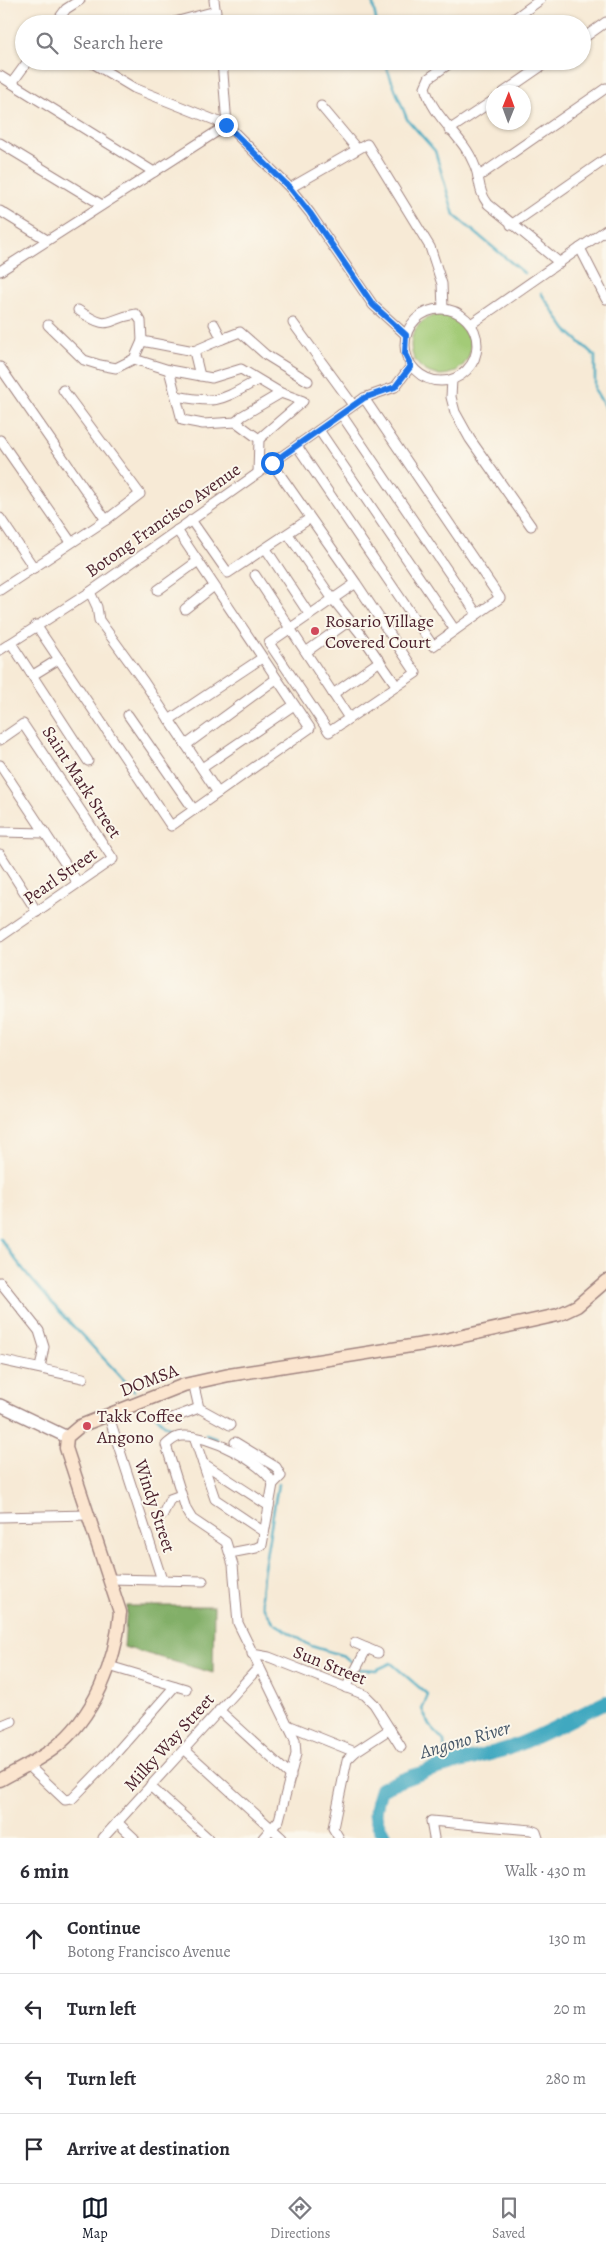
<!DOCTYPE html>
<html lang="en">
<head>
<meta charset="utf-8">
<style>
	:root { --surface:#fff; --page:#f7f7f7; --text:#2b2b33; --muted:#7c7c81; --line:#e1e1e2; --accent:#111827 }
	body { margin:0; font-family:Alegreya,serif; background:var(--page); color:var(--text) }
	.compass { position:absolute; left:486px; top:85px; width:45px; height:45px; border-radius:50%; background:var(--surface); box-shadow:0 1px 4px #0004; rotate:1deg }
	.stop { position:absolute; width:15px; height:15px; margin:-11px; border:4px solid #1a73e8; border-radius:50%; background:#fff }
	.stop.end { background:#1a73e8; border-color:#fff; box-shadow:0 1px 5px #0008 }
	.list { margin:0; padding:0; list-style:none }
	h2 { display:flex; justify-content:space-between; align-items:center; height:65px; margin:0; padding:0 20px; font-size:21px }
	h2 small { font-size:16px; font-weight:400; color:var(--muted) }
	.list li { display:grid; grid-template-columns:32px 1fr auto; gap:15px; align-items:center; box-sizing:border-box; height:70px; padding:0 20px; border-top:1px solid var(--line) }
	.list b { display:block; font-size:19px; white-space:nowrap }
	.list p { margin:0; font-size:16px; white-space:nowrap; color:var(--muted) }
	.list em { font-size:16px; font-style:normal; color:var(--muted) }
	.icon { flex:none; width:28px; height:28px; fill:none; stroke:currentColor; stroke-width:2; stroke-linecap:round; stroke-linejoin:round }
	.map { position:relative; flex:none; width:606px; height:1838px; overflow:hidden }
	.search { position:absolute; background:var(--surface); box-shadow:0 1px 4px #0004; left:15px; right:15px; top:15px; height:55px; display:flex; align-items:center; gap:12px; box-sizing:border-box; padding:0 18px; border-radius:28px; color:var(--muted); font-size:19px }
	.sheet { height:345px; background:var(--surface) }
	nav { display:flex; justify-content:space-around; align-items:center; box-sizing:border-box; height:70px; border-top:1px solid var(--line); background:var(--surface); font-size:14px; color:var(--muted) }
	nav a { display:grid; justify-items:center; gap:2px }
	nav .on { color:var(--accent) }
	.map>svg:first-child { display:block }
</style>
</head>
<body>
<div class="map">
<svg width="606" height="1838" viewBox="0 0 606 1838">
	<rect width="100%" height="100%" fill="#fbf7ec"/>
	<filter id="ink" filterUnits="userSpaceOnUse"><feTurbulence type="fractalNoise" baseFrequency=".02" numOctaves="2"/><feDisplacementMap in="SourceGraphic" scale="10" xChannelSelector="R" yChannelSelector="G"/><feConvolveMatrix kernelMatrix="1 2 1 2 8 2 1 2 1" color-interpolation-filters="sRGB"/></filter>
	<filter id="wash" filterUnits="userSpaceOnUse"><feTurbulence type="fractalNoise" baseFrequency=".0096" numOctaves="4" result="noise"/><feDisplacementMap in="SourceGraphic" scale="20" xChannelSelector="R" yChannelSelector="G"/><feGaussianBlur stdDeviation="1.12" result="paint"/><feColorMatrix in="noise" values="0 0 0 0 0 0 0 0 0 0 0 0 0 0 0 0 0 1.4 0 .05"/><feComposite in="paint" operator="in"/></filter>
	<g filter="url(#wash)">
		<rect width="100%" height="100%" fill="#f7ead6"/>
		<circle fill="#a3cb77" stroke="#767551" cx="441" cy="345" r="30"/>
		<path fill="#82af68" stroke="#66674a" d="M127,1606h87l-1,67 -89,-26z"/>
		<g fill="none" stroke-linecap="round" stroke-linejoin="round">
			<g stroke="#3fa8c0" stroke-width="2.5">
				<path d="M372,0l5,24"/>
				<path d="M384,61l23,58 28,32 19,64 70,58"/>
				<path d="M541,293l25,37 29,26v34l11,19"/>
				<path d="M0,1238c38,56 89,103 134,153"/>
				<path d="M150,1410c9,10 19,21 33,22"/>
				<path d="M206,1435l11,4"/>
				<path d="M255,1459l15,9 6,9"/>
				<path d="M278,1484l-15,90 -2,23 2,9 11,17 37,23 33,10 11,9"/>
				<path d="M358,1669l18,1 15,-7 37,32 -6,14 7,16 15,16 1,26"/>
			</g>
			<path stroke="#3fa8c0" stroke-width="14" d="M386,1838c-14,-20 -12,-27 -5,-49 41,-20 85,-27 128,-41 34,-12 65,-31 97,-46"/>
		</g>
	</g>
	<g filter="url(#ink)">
		<g fill="none" stroke-linecap="round" stroke-linejoin="round">
			<defs>
				<g id="minor">
					<path d="M214,0l3,24"/>
					<path d="M55,24l11,-15 14,-9"/>
					<path d="M167,24l49,-13"/>
					<path d="M507,24l33,-24"/>
					<path d="M582,39l24,-17"/>
					<path d="M89,61l45,27 93,37 63,63 20,25 63,92 33,30"/>
					<path d="M222,61l5,64"/>
					<path d="M453,61l-24,17 -4,9c8,31 38,49 49,77 7,15 3,26 14,40l72,59"/>
					<path d="M0,76l154,96"/>
					<path d="M12,83l16,-22"/>
					<path d="M504,92l45,-31"/>
					<path d="M321,106l36,43"/>
					<path d="M449,130l45,-30"/>
					<path d="M0,143l102,62"/>
					<path d="M478,177l128,-89"/>
					<path d="M290,188l77,-44 63,103 12,37 1,24"/>
					<path d="M0,211l47,29"/>
					<path d="M511,225l95,-66"/>
					<path d="M580,248l26,51"/>
					<path d="M0,271l227,-146"/>
					<circle cx="441" cy="345" r="36"/>
					<path d="M78,310c34,23 26,9 58,4l5,7 1,20"/>
					<path d="M293,323l60,82"/>
					<path d="M471,324l135,-94"/>
					<path d="M48,325l36,35 16,5 16,3 18,-9 8,-18 52,10 28,-12 -8,-15"/>
					<path d="M222,339l18,-7 26,23 42,26"/>
					<path d="M194,351l6,25"/>
					<path d="M134,359l35,11 13,50 21,4 33,-2 23,17 -1,34"/>
					<path d="M0,367l106,153"/>
					<path d="M169,370l43,8 29,-9 40,24 22,8 -44,38"/>
					<path d="M452,380l-1,17 4,15 15,27 61,87"/>
					<path d="M176,396c44,8 43,5 82,-16"/>
					<path d="M341,414l136,200"/>
					<path d="M236,422l6,-6 39,-23"/>
					<path d="M319,430l136,200"/>
					<path d="M0,440l71,102"/>
					<path d="M297,446l136,200 67,-48 -136,-200"/>
					<path d="M272,463l84,120 60,90 -87,59 -60,-89 87,-60"/>
					<path d="M0,518l34,50"/>
					<path d="M191,520l37,53 81,-54"/>
					<path d="M288,534l44,64 28,35 36,52"/>
					<path d="M266,549l43,65"/>
					<path d="M255,575l94,143"/>
					<path d="M0,590l106,-70 34,-26 -77,-104"/>
					<path d="M158,590l40,-29"/>
					<path d="M90,592l7,15 2,13 45,62 74,111"/>
					<path d="M185,609l29,-23"/>
					<path d="M36,625l135,201 139,-98 -133,-198"/>
					<path d="M11,643l77,118"/>
					<path d="M0,650l90,-58 274,-194 31,-11 16,-21"/>
					<path d="M306,652l43,-31"/>
					<path d="M33,675l26,-16"/>
					<path d="M333,694l47,-33"/>
					<path d="M128,715l66,95"/>
					<path d="M169,720l93,-62"/>
					<path d="M0,740l23,-16 90,135 -113,78"/>
					<path d="M186,745l90,-66"/>
					<path d="M0,765l78,118"/>
					<path d="M202,768l92,-63"/>
					<path d="M0,832l45,1"/>
					<path d="M0,854l37,58"/>
					<path d="M0,1282l39,49 5,16 -4,21"/>
					<path d="M0,1360l83,18"/>
					<path d="M193,1382l6,26 31,17"/>
					<path d="M108,1414l54,166"/>
					<path d="M167,1420l32,-12"/>
					<path d="M194,1437l21,62 49,33"/>
					<path d="M235,1442l41,25 5,9 -8,8"/>
					<path d="M203,1463l66,43"/>
					<path d="M163,1514l7,-15 11,-4"/>
					<path d="M0,1517l88,-2"/>
					<path d="M230,1553l26,-5 6,-3 11,-61"/>
					<path d="M110,1579l93,2"/>
					<path d="M355,1643l23,10"/>
					<path d="M252,1654l17,3 96,38 9,9 27,43"/>
					<path d="M109,1666l77,23"/>
					<path d="M346,1688l21,-40"/>
					<path d="M219,1710l72,66"/>
					<path d="M288,1725l67,27"/>
					<path d="M0,1726l12,-5"/>
					<path d="M184,1749l98,89"/>
					<path d="M28,1765l37,35 7,-1 37,-38 66,-75"/>
					<path d="M150,1786l58,52"/>
					<path d="M117,1822l17,16"/>
					<path d="M103,1838l156,-171"/>
					<path d="M263,1838l16,-18 17,-66 -1,-14 -57,-117 -5,-58 -7,-23 -34,-23 -6,-10 -20,-64c5,-4 9,-9 17,-9 23,-2 81,26 90,48"/>
					<path d="M339,1838l-6,-10 14,-68 8,-8 35,-23"/>
					<path d="M434,1838l-3,-17 100,9 5,2 2,6"/>
				</g>
				<path id="tertiary" d="M0,1405l67,32"/>
				<path id="secondary" d="M0,1780c18,-10 37,-19 53,-31 41,-31 63,-87 67,-137l-54,-164 1,-11 13,-11 104,-41 45,-10 207,-33 122,-27 19,-9 29,-25"/>
			</defs>
			<use href="#minor" stroke="#a08480" stroke-width="11"/>
			<use href="#tertiary" stroke="#a08480" stroke-width="14"/>
			<use href="#secondary" stroke="#a08480" stroke-width="15"/>
			<use href="#minor" stroke="#fff" stroke-width="9"/>
			<use href="#tertiary" stroke="#fff" stroke-width="11"/>
			<use href="#secondary" stroke="#fbe5cf" stroke-width="12"/>
		</g>
	</g>
	<g fill="none" stroke-linecap="round" stroke-linejoin="round" filter="url(#ink)">
		<path stroke="#1a73e8" stroke-width="6" d="M226,125l64,63 20,25 63,92 33,30 -1,19 6,12 -16,21 -31,11 -92,65"/>
	</g>
	<g fill="#d1495b" stroke="#fbf7ec" stroke-width="2">
		<circle cx="315" cy="631" r="5"/>
		<circle cx="87" cy="1426" r="5"/>
	</g>
	<g text-anchor="middle" dominant-baseline="central" stroke-width="4" stroke-linejoin="round" paint-order="stroke">
		<g font-size="18" fill="#4a1f2b" stroke="#fbf7ec">
			<text transform="translate(163 520) rotate(-35)">Botong Francisco Avenue</text>
			<text transform="translate(82 782) rotate(57)">Saint Mark Street</text>
			<text transform="translate(60 876) rotate(-35)">Pearl Street</text>
			<text transform="translate(149 1380) rotate(-21)">DOMSA</text>
			<text transform="translate(155 1506) rotate(72)">Windy Street</text>
			<text transform="translate(330 1665) rotate(22)">Sun Street</text>
			<text transform="translate(169 1742) rotate(-48)">Milky Way Street</text>
		</g>
		<g font-size="18" fill="#4a1f2b" stroke="#fbf7ec" text-anchor="start">
			<text x="325" y="621">Rosario Village<tspan x="325" dy="21">Covered Court</tspan></text>
			<text x="97" y="1416">Takk Coffee<tspan x="97" dy="21">Angono</tspan></text>
		</g>
		<g font-size="19" font-style="italic" fill="#465667" stroke="#fbf7ec">
			<text transform="translate(465 1740) rotate(-16)">Angono River</text>
		</g>
	</g>
</svg>
<svg class="compass" viewBox="-18 -18 36 36"><path d="M0-13l5 13h-10z" fill="#e53935"/><path d="M0 13l5-13h-10z" fill="#7c7c81"/></svg>
<div class="stop" style="left:272px;top:463px"></div>
<div class="stop end" style="left:226px;top:125px"></div>
<div class="search"><svg class="icon" aria-label="search" viewBox="0 0 24 24"><circle cx="10" cy="10" r="6"/><path d="M15 15l6 6"/></svg>Search here</div>
</div>
<section class="sheet">
<h2>6 min<small>Walk · 430 m</small></h2>
<ul class="list">
<li><svg class="icon" aria-label="ahead" viewBox="0 0 24 24"><path d="M12 20V5M6 11l6-6 6 6"/></svg><div><b>Continue</b><p>Botong Francisco Avenue</p></div><em>130 m</em></li>
<li><svg class="icon" aria-label="left" viewBox="0 0 24 24"><path d="M17 20v-9H6M10 6l-5 5 5 5"/></svg><div><b>Turn left</b></div><em>20 m</em></li>
<li><svg class="icon" aria-label="left" viewBox="0 0 24 24"><path d="M17 20v-9H6M10 6l-5 5 5 5"/></svg><div><b>Turn left</b></div><em>280 m</em></li>
<li><svg class="icon" aria-label="arrive" viewBox="0 0 24 24"><path d="M6 21V4h12l-3 4 3 4H6"/></svg><div><b>Arrive at destination</b></div></li>
</ul>
</section>
<nav>
<a class="on"><svg class="icon" aria-label="map" viewBox="0 0 24 24"><path d="M3 6l6-2 6 2 6-2v14l-6 2-6-2-6 2zM9 4v14M15 6v14"/></svg>Map</a>
<a><svg class="icon" aria-label="directions" viewBox="0 0 24 24"><path d="M12 3l9 9-9 9-9-9zM9 14v-3h6M13 9l2 2-2 2"/></svg>Directions</a>
<a><svg class="icon" aria-label="saved" viewBox="0 0 24 24"><path d="M7 4h10v16l-5-4-5 4z"/></svg>Saved</a>
</nav>
</body>
</html>
